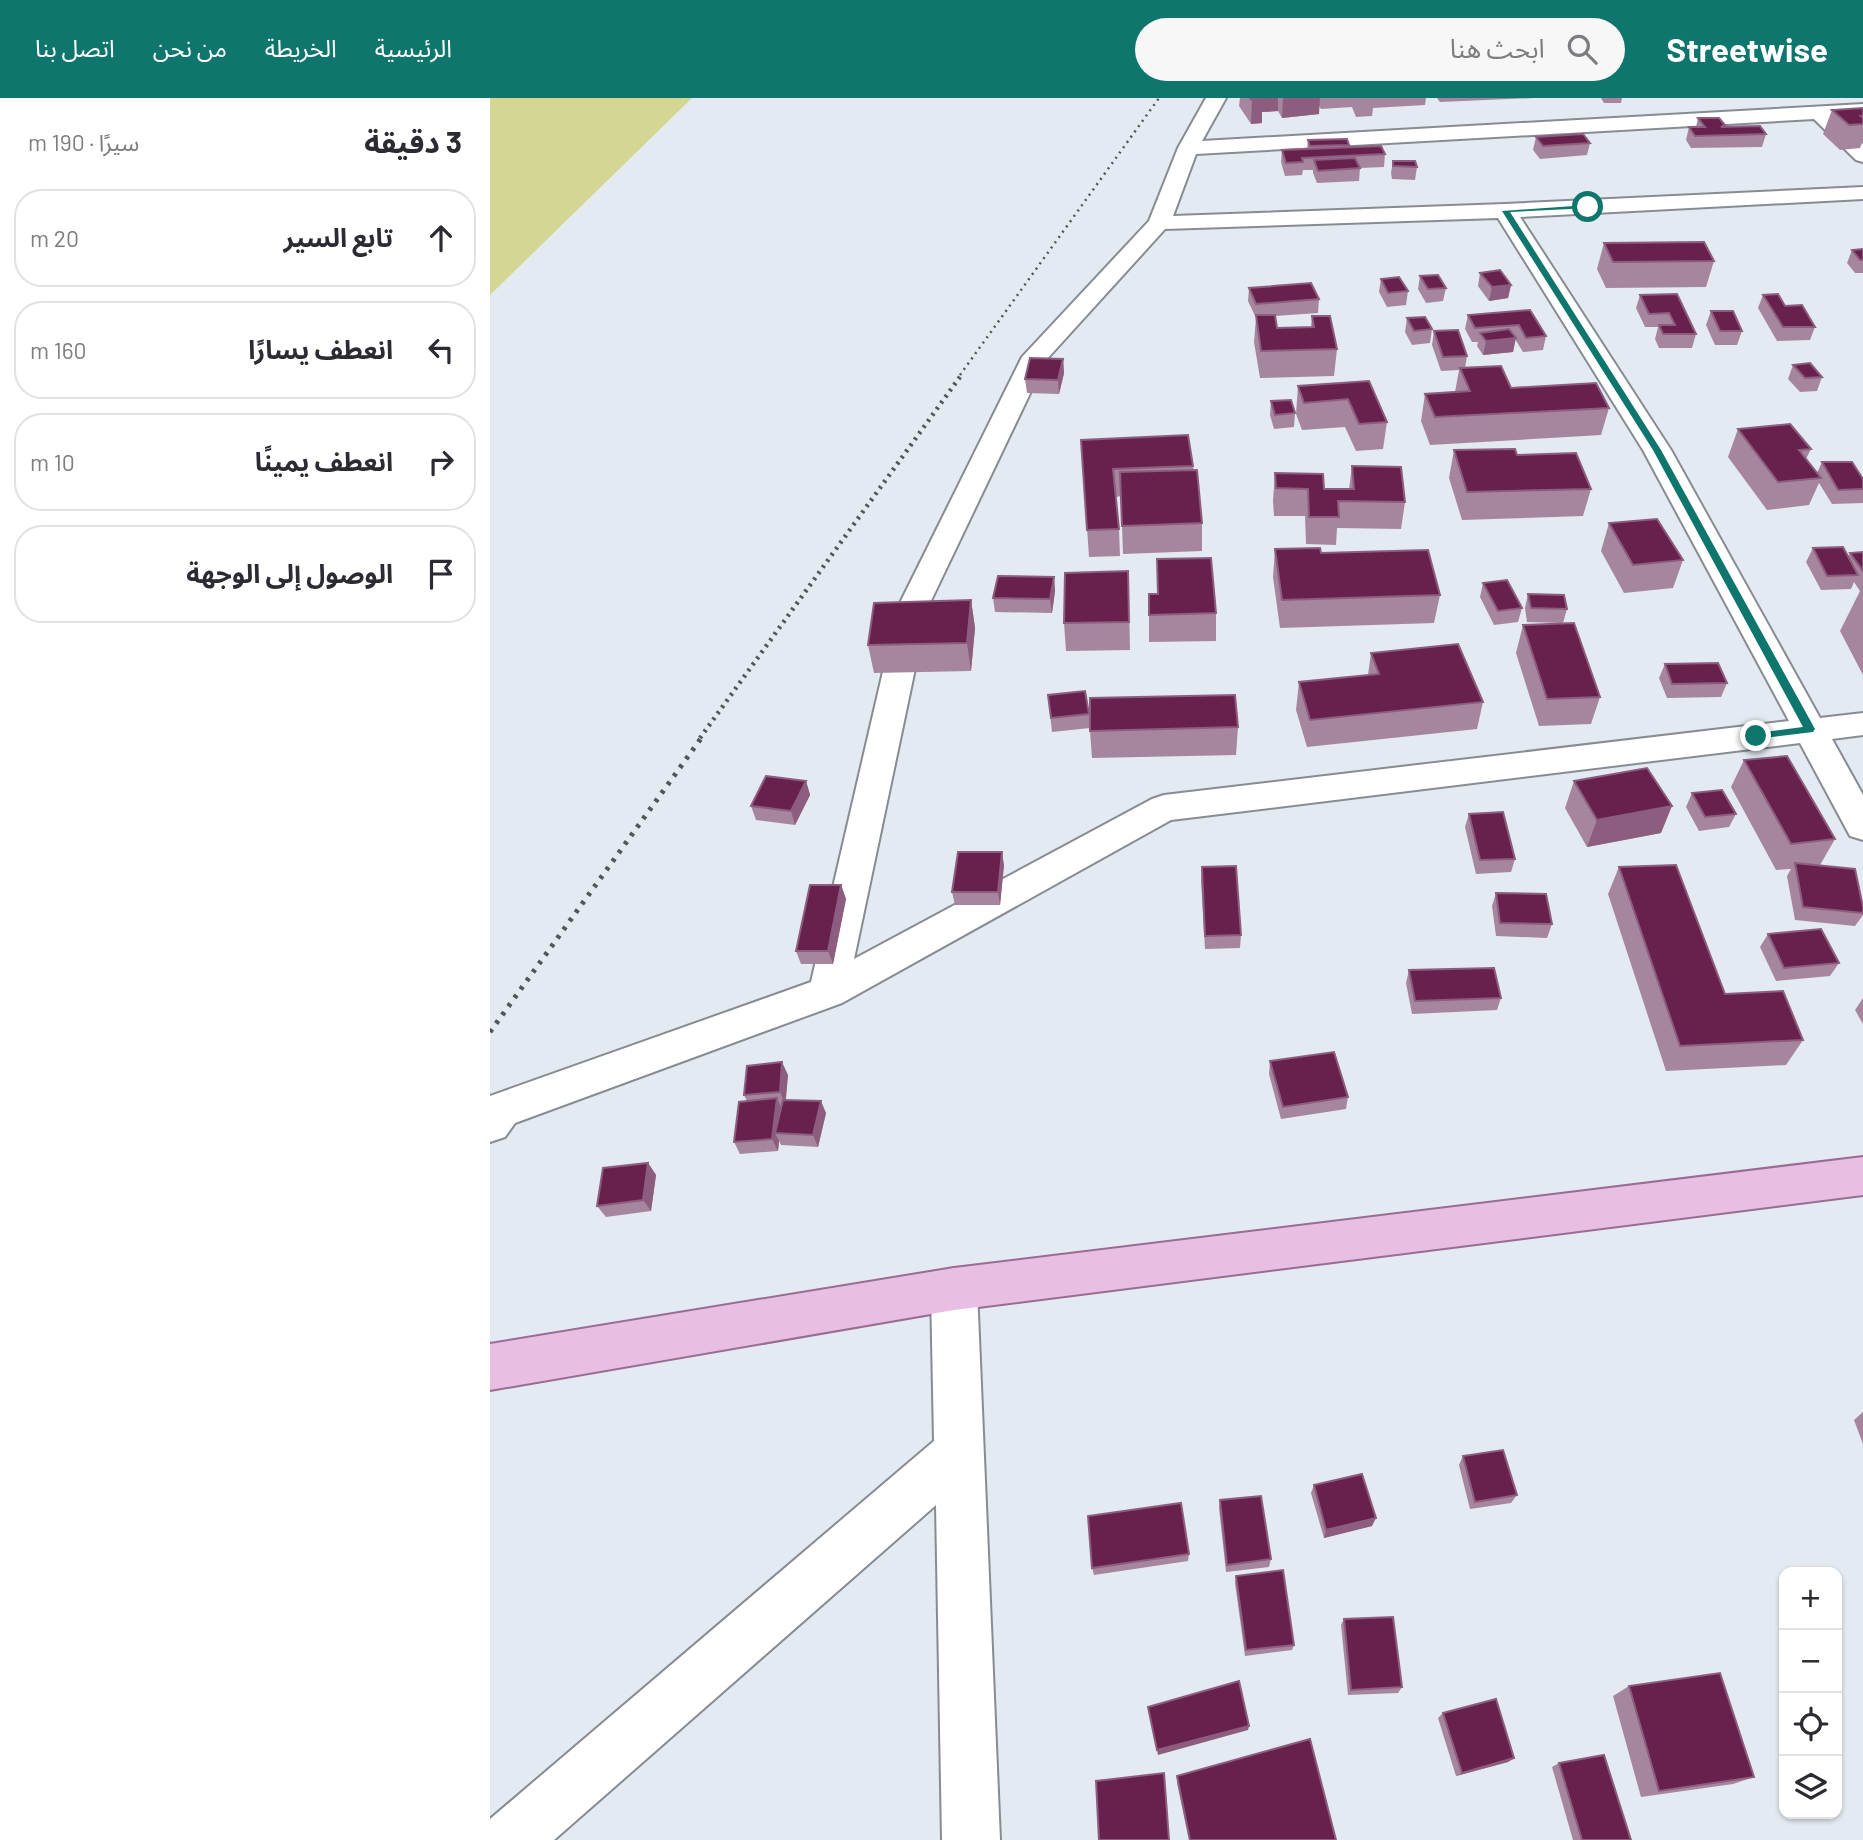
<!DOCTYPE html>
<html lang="ar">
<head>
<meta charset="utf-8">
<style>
	:root { --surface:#fff; --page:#f7f7f7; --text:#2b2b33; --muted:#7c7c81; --line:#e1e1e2; --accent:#0f766e }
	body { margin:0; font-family:Barlow,"Noto Sans Arabic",sans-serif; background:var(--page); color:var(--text); direction:rtl }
	.controls { position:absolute; right:21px; bottom:21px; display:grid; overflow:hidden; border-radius:14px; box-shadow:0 2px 5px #0004 }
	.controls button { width:63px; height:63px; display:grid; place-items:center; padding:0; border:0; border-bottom:2px solid var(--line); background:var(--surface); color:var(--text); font:35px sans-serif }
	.stop { position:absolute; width:21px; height:21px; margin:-16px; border:5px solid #0f766e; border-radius:50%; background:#fff }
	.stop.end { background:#0f766e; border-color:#fff; box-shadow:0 2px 7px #0008 }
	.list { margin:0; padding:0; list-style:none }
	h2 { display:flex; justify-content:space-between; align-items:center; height:91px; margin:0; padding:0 28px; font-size:30px }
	h2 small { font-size:23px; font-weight:400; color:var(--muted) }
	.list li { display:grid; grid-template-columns:46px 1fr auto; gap:21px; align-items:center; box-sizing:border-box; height:98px; margin:0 14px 14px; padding:0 14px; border:2px solid var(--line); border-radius:28px }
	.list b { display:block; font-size:26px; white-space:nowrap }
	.list em { font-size:23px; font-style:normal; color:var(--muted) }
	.icon { flex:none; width:38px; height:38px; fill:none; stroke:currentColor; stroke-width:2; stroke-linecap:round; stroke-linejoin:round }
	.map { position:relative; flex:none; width:1373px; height:1742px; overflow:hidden; direction:ltr }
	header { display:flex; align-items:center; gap:42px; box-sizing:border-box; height:98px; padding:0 35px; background:var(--accent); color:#fff }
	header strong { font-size:33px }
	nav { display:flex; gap:38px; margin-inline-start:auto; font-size:24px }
	.search { width:490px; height:63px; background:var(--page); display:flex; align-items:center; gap:18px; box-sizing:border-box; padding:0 24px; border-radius:38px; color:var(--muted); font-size:26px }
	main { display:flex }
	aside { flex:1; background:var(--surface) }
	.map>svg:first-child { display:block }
</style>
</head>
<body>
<header>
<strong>Streetwise</strong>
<div class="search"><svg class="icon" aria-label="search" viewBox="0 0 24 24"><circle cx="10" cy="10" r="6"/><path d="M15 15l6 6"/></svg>ابحث هنا</div>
<nav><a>الرئيسية</a><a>الخريطة</a><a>من نحن</a><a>اتصل بنا</a></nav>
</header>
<main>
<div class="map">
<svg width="1373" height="1742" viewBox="0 0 1373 1742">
	<rect width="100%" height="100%" fill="#e4eaf1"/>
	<path fill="#d4d793" d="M0,0h202l-202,197z"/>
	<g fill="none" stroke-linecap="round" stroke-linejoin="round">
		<defs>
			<g id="minor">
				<path d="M716,0h20l-24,43 661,-37v12l-27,1 27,27v18l-7,-2 -42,-41 -618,35 -23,62 332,-12 358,-17v12l-343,18 151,233 149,268 43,-5v22l-31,4 31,56v45l-13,-4 -50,-93 -629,77 -329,183 -327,120 -10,14 -15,5v-46l321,-114 87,-375 124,-250 127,-136 29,-73zM1008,120l145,232 146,271 -625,74 -12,4 -298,160 74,-352 118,-247 119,-131z"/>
				<path d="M464,1170l16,6 7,15 23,551h-58l-6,-335 -382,335h-64v-21l444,-378 -3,-152 7,-15z"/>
			</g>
			<path id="major" d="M1373,1059v38l-909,115 -464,80v-46l464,-76z"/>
		</defs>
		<use href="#minor" stroke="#878c92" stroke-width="4"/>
		<use href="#major" stroke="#996c94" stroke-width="4"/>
		<use href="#minor" fill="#fff" fill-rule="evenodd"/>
		<use href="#major" fill="#e8bee2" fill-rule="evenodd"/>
		<path stroke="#525559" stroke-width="2.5" stroke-dasharray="2 4.5" stroke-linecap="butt" d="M470,277l199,-277"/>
		<path stroke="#525559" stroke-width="4.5" stroke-dasharray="2.5 5" stroke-linecap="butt" d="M210,640l262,-364"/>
		<path stroke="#525559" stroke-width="5" stroke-dasharray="3.5 7" stroke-linecap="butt" d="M0,934l212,-295"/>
	</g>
	<g fill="#a6869e">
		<path d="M750,0h186l-1,7 -52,3 -1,8 -16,1 -4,-10 -31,2 -2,-3v8l-37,4 -4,-7 -16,1v11l-11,1 -12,-18z"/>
		<path d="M947,0h96l-93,4z"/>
		<path d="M1111,0h21l-1,5h-17z"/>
		<path d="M1373,10v33l-3,7 -20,2 -17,-16 9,-24z"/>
		<path d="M1208,20l27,9 41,7 -4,13 -71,1 -5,-8 3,-13h7z"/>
		<path d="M1046,39l54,6 -3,12 -47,4 -7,-9z"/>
		<path d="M818,42l41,5v2l36,7 -1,13 -24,1 -1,13 -42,2 -4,-10v-3h-10l-1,5 -17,1 -4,-14 1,-12 25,-1z"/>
		<path d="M903,63l24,6 -2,13 -23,-1 -1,-6z"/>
		<path d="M1114,145l110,18 -8,26 -100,1 -9,-19z"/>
		<path d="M1373,151v24h-8l-8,-10 5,-13z"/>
		<path d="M990,175l31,12 -3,13 -19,3 -11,-15z"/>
		<path d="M930,178l26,12 -3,13 -17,2 -8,-14z"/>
		<path d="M891,181l27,12 -2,14 -19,2 -8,-15z"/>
		<path d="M759,190l70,11 -1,14 -43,3 2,12 34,-1 1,-11 25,33 -3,27 -74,2 -6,-36 2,-24 -8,-17z"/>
		<path d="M1187,196l19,40 -4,14h-33l-4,-9 3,-12h-13l-9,-19 4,-13z"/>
		<path d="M1273,197l22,11 30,21 -5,13 -33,1 -19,-33z"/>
		<path d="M1040,212l16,26 -3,14 -20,2 -8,-13 -2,13 -30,3 -6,-9 1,-4h-6l-7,-13 3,-14z"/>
		<path d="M1221,213l31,20 -5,14h-22l-9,-20z"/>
		<path d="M917,220l25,11 -2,14 -18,2 -7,-13z"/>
		<path d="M944,233l33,25 -2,12 46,20 98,20 -8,27 -171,10 -9,-24 4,-27 30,-2 4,-22 -18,1 -9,-26z"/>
		<path d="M573,261l1,14 -5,21 -32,-1 -2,-14z"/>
		<path d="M1303,267l29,12 -5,14 -17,1 -12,-13z"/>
		<path d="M879,283l18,41 -4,27 -27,2 -11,-24 -43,3 -6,-16 2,-28z"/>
		<path d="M781,303l24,12 -1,14 -20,2 -4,-14z"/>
		<path d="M1248,331l73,20 -5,10 11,14 5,-11 41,17v24l-31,1 -13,-21 -10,22 -42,5 -39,-53z"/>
		<path d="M591,342l112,26 9,57v28l-79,3 -2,-58 -5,1 3,32 1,27 -31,1z"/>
		<path d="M964,352l63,5 74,34 -8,27 -121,4 -13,-42z"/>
		<path d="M862,368l53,36 -4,27 -64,-1 -1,17 -30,-1 -1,-28h-31l-1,-15 2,-28 49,16h25z"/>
		<path d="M1119,425l74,37 -10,28 -49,5 -23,-42z"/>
		<path d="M1323,450l35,9 2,-4 13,-1v123l-23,-44 20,-40 -6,-9 -3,7 -30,1 -15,-28z"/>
		<path d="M785,451l46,4 119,42 -6,28 -154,5 -7,-51z"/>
		<path d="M667,461l59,54v28l-67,1v-48h8z"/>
		<path d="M564,479l1,14 -3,22 -57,-1 -2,-14z"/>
		<path d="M993,485l39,25 -4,14 -24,3 -14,-28z"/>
		<path d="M1038,496l39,15 -4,14 -36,-1 -2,-14z"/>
		<path d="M639,501l1,51 -64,1 -2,-28z"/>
		<path d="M481,502l4,28 -4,43 -97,2 -6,-28z"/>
		<path d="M1033,527l77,72 -9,27 -52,2 -23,-73z"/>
		<path d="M881,555l112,49 -6,27 -170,18 -11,-37 3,-28 69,-7z"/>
		<path d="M1175,566l62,19 -6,14 -54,1 -8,-20z"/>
		<path d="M558,597l41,19 1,14 -38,4z"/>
		<path d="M748,629l-2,28 -144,3 -2,-27z"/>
		<path d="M1254,662l91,79 -15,26 43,42v8l-8,11 -60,-6 -8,-44 4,-7 -15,1 -45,-83z"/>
		<path d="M316,683l4,14 -15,30 -39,-5 -5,-14z"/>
		<path d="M1084,683l87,52 -74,14 -22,-39z"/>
		<path d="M1202,695l44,21 -7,13 -30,4 -13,-24z"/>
		<path d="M979,716l46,45 -4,13 -35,2 -11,-47z"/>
		<path d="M514,767l-4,40h-45l-3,-13z"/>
		<path d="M712,769l39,68 -1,13 -35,1 -4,-69z"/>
		<path d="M1129,769l106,127 78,46 -17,25 -120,6 -58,-177z"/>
		<path d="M351,787l5,14 -13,65h-32l-5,-13z"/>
		<path d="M1006,795l56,31 -5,14 -51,-2 -4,-30z"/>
		<path d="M1278,836l71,29 -9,13 -54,5 -16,-34z"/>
		<path d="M919,872l92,28 -4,12 -85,4 -6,-31z"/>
		<path d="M1373,900v26l-8,-14z"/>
		<path d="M780,963l78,36 -2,12 -65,10 -12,-45z"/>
		<path d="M298,977l-2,25 40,13 -8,34 -37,-2 -2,-4 -1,10 -38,3 -6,-12 13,-41 -3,-6z"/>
		<path d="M158,1065l8,12 -5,36 -45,6 -9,-11z"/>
		<path d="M1373,1314v32l-9,-24z"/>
		<path d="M973,1358l54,39 -6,8 -41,6 -11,-44z"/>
		<path d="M824,1387l58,41 -48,12 -13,-45z"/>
		<path d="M730,1402l51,59 -2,8 -43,5 -7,-64z"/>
		<path d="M699,1456l-1,7 -94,14 -2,-7z"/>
		<path d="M746,1478l58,69 -2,5 -47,6 -10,-73z"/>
		<path d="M854,1521l58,68 -4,6 -50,2 -7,-70z"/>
		<path d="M1139,1588l125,91 -21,7 -92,13 -28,-101z"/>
		<path d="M953,1615l71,45 -6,4 -52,14 -18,-58z"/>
		<path d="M1069,1665l72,77h-58l-21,-73z"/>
		<path d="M687,1678l159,64h-147l-12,-57z"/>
	</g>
	<g fill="#8c5d7e">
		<path d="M766,0h22v13l-16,1v11l-11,1 1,-24z"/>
		<path d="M793,0h37l-1,16 -37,4z"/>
		<path d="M1021,187l-3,13 -19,3 3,-14z"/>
		<path d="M1026,240l-3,14 -30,3 3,-14z"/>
		<path d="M573,261l1,14 -5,21 -1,-14z"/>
		<path d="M564,479l1,14 -3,22 -2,-14z"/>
		<path d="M481,502l4,28 -4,43 -4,-28z"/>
		<path d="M316,683l4,14 -15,30 -4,-14z"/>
		<path d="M1182,708l-11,27 -74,14 10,-27z"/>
		<path d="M512,754l2,13 -4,40 -2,-13z"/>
		<path d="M351,787l5,14 -13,65 -5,-13z"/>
		<path d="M292,964l6,13 -3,29 -5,-12z"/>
		<path d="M287,1000l5,12 -7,23 4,8 -1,10 -6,-12z"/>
		<path d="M331,1003l5,12 -8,34 -5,-12z"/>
		<path d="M158,1065l8,12 -5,36 -8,-11z"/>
		<path d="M886,1420l-4,8 -48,12 2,-8z"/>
		<path d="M759,1628l-1,4 -90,25 -1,-5z"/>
		<path d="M1024,1660l-6,4 -52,14 6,-3z"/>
	</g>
	<g fill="#67214c" stroke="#8c5d7e" stroke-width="2">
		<path d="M760,0h12l1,1 -11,1z"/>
		<path d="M1373,10v8h-2l2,2v6l-14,1 -17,-15z"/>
		<path d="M1208,20h21l6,7 -4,2 39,-1 6,8 -71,2 -6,-9h16z"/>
		<path d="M1093,36l7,9 -47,3 -7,-9z"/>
		<path d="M857,41l2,6 -39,1 -2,-6z"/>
		<path d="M891,48l4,8 -83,4 1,4 -17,1 -4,-13z"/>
		<path d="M865,60l5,10 -42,3 -4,-11z"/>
		<path d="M903,63h22l2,6 -24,-1z"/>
		<path d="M1214,144l10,19 -101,1 -9,-19z"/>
		<path d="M1373,151v11h-3l-8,-10z"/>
		<path d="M1010,172l11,15 -19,2 -12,-14z"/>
		<path d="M948,177l8,13 -18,1 -8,-13z"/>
		<path d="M909,179l9,14 -20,2 -7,-14z"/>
		<path d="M821,185l8,16 -63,5 -7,-16z"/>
		<path d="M1187,196l19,40h-33l-4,-9h16l-6,-12 -20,1 -9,-19z"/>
		<path d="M1288,196l7,12 17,-1 13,22h-32l-20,-32z"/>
		<path d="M1040,212l16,26 -20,2 -7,-13 -44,3 -7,-13z"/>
		<path d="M1221,213h22l9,20h-22z"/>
		<path d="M766,217h19l2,13 37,-1 -2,-11h18l7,33 -76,2z"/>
		<path d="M935,219l7,12 -18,2 -7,-13z"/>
		<path d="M1019,231l7,9 -30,3 -6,-8z"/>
		<path d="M968,232l9,26 -24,1 -9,-26z"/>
		<path d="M540,260l33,1 -5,21 -33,-1z"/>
		<path d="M1320,265l12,14 -17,1 -12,-13z"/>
		<path d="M1011,268l10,22 85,-5 13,25 -174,9 -10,-23 45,-3 -10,-23z"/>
		<path d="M879,283l18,41 -28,2 -11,-25 -44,4 -6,-17z"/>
		<path d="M801,302l4,13 -20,2 -4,-14z"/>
		<path d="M1300,326l21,25 -12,1 22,28 -43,4 -40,-53z"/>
		<path d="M698,337l5,31 -80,3 6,60 -32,1 -6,-90z"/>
		<path d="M1025,351l2,6 59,-2 15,36 -124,3 -13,-42z"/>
		<path d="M1332,364h30l11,17v10l-25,1z"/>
		<path d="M862,368l49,1 4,35 -67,-1 1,16h-30l-1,-28 -32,-1 -1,-15 48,1 1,15h30z"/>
		<path d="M707,372l5,53 -80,3 -2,-54z"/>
		<path d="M1167,421l26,41 -50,5 -24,-42z"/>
		<path d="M1353,449l15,28 -31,1 -14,-28z"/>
		<path d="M830,450l1,5 107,-3 12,45 -158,5 -7,-51z"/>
		<path d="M1373,454v19l-13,-18z"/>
		<path d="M721,460l5,55 -67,2v-21h9l-1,-35z"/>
		<path d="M638,473l1,51 -65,1 1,-50z"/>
		<path d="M508,478l56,1 -4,22 -57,-1z"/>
		<path d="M1017,482l15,28 -24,3 -15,-28z"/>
		<path d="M1038,496l36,1 3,14 -36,-1z"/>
		<path d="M481,502l-4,43 -99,2 6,-42z"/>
		<path d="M1084,525l26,74 -53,2 -24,-74z"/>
		<path d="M968,546l25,58 -173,18 -11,-38 80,-8 -8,-21z"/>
		<path d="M1228,565l9,20 -55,1 -7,-20z"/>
		<path d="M595,593l4,23 -38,4 -3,-23z"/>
		<path d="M745,597l3,32 -148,4v-33z"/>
		<path d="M1297,658l48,83 -44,5 -47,-84z"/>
		<path d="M1157,670l25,38 -75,14 -23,-39z"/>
		<path d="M276,678l40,5 -15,30 -40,-5z"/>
		<path d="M1232,692l14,24 -31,3 -13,-24z"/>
		<path d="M1013,714l12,47 -35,1 -11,-46z"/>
		<path d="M468,754h44l-4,40h-46z"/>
		<path d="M1305,765l60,6 8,38v6l-60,-6z"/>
		<path d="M1186,767l49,129 58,-3 20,49 -123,6 -61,-179z"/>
		<path d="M746,768l5,69 -36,1 -3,-69z"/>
		<path d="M320,787h31l-13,66h-32z"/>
		<path d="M1006,795l50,1 6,30 -52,-1z"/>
		<path d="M1331,831l18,34 -55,5 -16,-34z"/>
		<path d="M1004,870l7,30 -86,3 -6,-31z"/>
		<path d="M844,954l14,45 -65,10 -13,-46z"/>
		<path d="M292,964l-2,30 -36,3 3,-29z"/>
		<path d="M287,1000l-5,41 -38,3 5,-40z"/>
		<path d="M293,1002l38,1 -8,34 -38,-2z"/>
		<path d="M158,1065l-5,37 -46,6 6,-38z"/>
		<path d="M1013,1352l14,45 -42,7 -12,-46z"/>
		<path d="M872,1376l14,44 -50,12 -12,-45z"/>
		<path d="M771,1398l10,63 -44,6 -7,-65z"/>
		<path d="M691,1405l8,51 -97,14 -4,-52z"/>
		<path d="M793,1472l11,75 -48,5 -10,-74z"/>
		<path d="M903,1519l9,70 -51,3 -7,-71z"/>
		<path d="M1230,1575l34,104 -95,14 -30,-105z"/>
		<path d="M749,1583l10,45 -92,24 -9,-43z"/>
		<path d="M1006,1601l18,59 -52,15 -19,-60z"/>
		<path d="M820,1641l26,101h-146l-13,-64z"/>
		<path d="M1114,1657l27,85h-49l-23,-77z"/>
		<path d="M674,1675l5,67h-70l-3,-59z"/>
	</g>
	<path fill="#0f766e" d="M1098,107l2,3 -80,4 151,238 154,279 -2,3 -57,7 -5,-3 5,-3 47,-6 -150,-277 -151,-239z"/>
</svg>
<div class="controls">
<button>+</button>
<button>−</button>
<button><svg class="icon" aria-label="locate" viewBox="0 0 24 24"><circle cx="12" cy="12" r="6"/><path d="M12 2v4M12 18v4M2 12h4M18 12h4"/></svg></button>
<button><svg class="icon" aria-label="layers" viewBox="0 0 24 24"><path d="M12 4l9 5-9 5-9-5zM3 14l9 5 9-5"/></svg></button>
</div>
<div class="stop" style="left:1098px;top:109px"></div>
<div class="stop end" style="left:1266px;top:638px"></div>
</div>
<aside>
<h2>3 دقيقة<small>سيرًا · 190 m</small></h2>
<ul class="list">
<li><svg class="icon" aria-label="ahead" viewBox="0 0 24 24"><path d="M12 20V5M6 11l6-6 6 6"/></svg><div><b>تابع السير</b></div><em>20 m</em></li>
<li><svg class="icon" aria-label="left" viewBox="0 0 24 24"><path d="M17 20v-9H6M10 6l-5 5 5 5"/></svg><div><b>انعطف يسارًا</b></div><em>160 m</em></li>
<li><svg class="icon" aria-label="right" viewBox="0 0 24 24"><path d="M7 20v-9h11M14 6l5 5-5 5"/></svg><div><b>انعطف يمينًا</b></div><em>10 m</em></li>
<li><svg class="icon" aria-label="arrive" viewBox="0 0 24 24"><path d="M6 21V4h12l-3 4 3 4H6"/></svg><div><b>الوصول إلى الوجهة</b></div></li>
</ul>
</aside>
</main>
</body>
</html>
